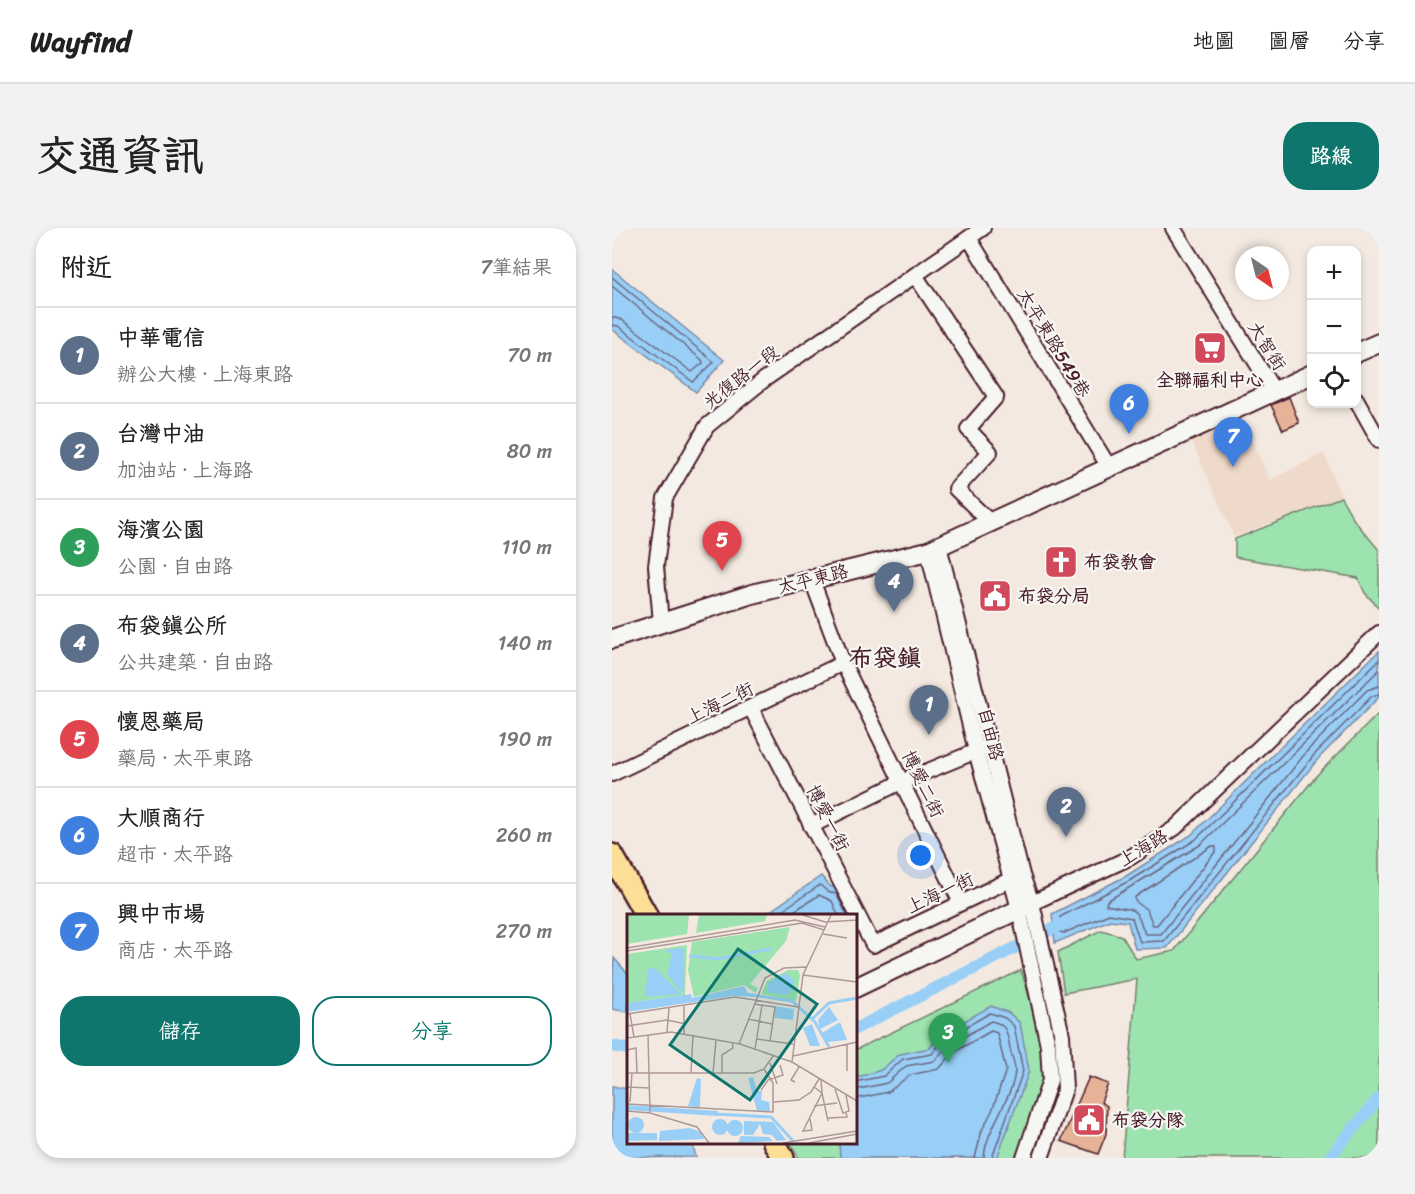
<!DOCTYPE html>
<html lang="zh-TW">
<head>
<meta charset="utf-8">
<style>
	:root { --surface:#fff; --page:#f2f2f2; --text:#222; --muted:#767676; --line:#e0e0e0; --accent:#0f766e }
	body { margin:0; font-family:Sriracha,"LXGW WenKai TC",sans-serif; background:var(--page); color:var(--text) }
	.controls { position:absolute; right:18px; top:18px; display:grid; overflow:hidden; border-radius:12px; box-shadow:0 3px 9px #0003 }
	.controls button { width:54px; height:54px; display:grid; place-items:center; padding:0; border:0; border-bottom:2px solid var(--line); background:var(--surface); color:var(--text); font:30px sans-serif }
	.compass { position:absolute; left:623px; top:18px; width:54px; height:54px; border-radius:50%; background:var(--surface); box-shadow:0 3px 9px #0003; rotate:145deg }
	.you { position:absolute; left:309px; top:628px; width:21px; height:21px; margin:-15px; border:4px solid #fff; border-radius:50%; background:#1a73e8; box-shadow:0 0 0 9px #1a73e833 }
	.badge { display:grid; place-items:center; width:39px; height:39px; border-radius:50%; background:var(--accent); color:#fff; font-size:20px; font-weight:700 }
	.pin { position:absolute; translate:-50% -50px; filter:drop-shadow(0 2px 3px #0008) }
	.pin::after { content:''; position:absolute; top:32px; width:21px; height:18px; background:inherit; clip-path:polygon(0 0,100% 0,50% 100%) }
	.list { margin:0; padding:0; list-style:none }
	h2 { display:flex; justify-content:space-between; align-items:center; height:78px; margin:0; padding:0 24px; font-size:26px }
	h2 small { font-size:20px; font-weight:400; color:var(--muted) }
	.list li { display:grid; grid-template-columns:39px 1fr auto; gap:18px; align-items:center; box-sizing:border-box; height:96px; padding:0 24px; border-top:2px solid var(--line) }
	.list b { display:block; font-size:22px; white-space:nowrap }
	.list p { margin:0; font-size:20px; white-space:nowrap; color:var(--muted) }
	.list em { font-size:20px; font-style:normal; color:var(--muted) }
	.actions { display:flex; gap:12px; padding:18px 24px }
	.actions a { flex:1; padding:14px 0; border:2px solid var(--accent); border-radius:24px; text-align:center; font-size:21px; color:var(--accent) }
	.actions .main { background:var(--accent); color:#fff }
	.icon { flex:none; width:33px; height:33px; fill:none; stroke:currentColor; stroke-width:2; stroke-linecap:round; stroke-linejoin:round }
	.map { position:relative; flex:none; width:767px; height:930px; overflow:hidden; border-radius:24px }
	header { display:flex; align-items:center; gap:36px; box-sizing:border-box; height:84px; padding:0 30px; background:var(--surface); border-bottom:2px solid var(--line) }
	header strong { font-size:28px }
	nav { display:flex; gap:33px; margin-inline-start:auto; font-size:21px }
	.intro { display:flex; align-items:center; justify-content:space-between; box-sizing:border-box; height:144px; padding:0 36px }
	h1 { margin:0; font-size:42px }
	.button { padding:15px 27px; border-radius:24px; background:var(--accent); color:#fff; font-size:21px; font-weight:700 }
	main { display:flex; gap:36px; padding:0 36px }
	aside { flex:1; background:var(--surface); border-radius:24px; box-shadow:0 3px 9px #0003 }
	.map>svg:first-child { display:block }
</style>
</head>
<body>
<header>
<strong>Wayfind</strong>
<nav><a>地圖</a><a>圖層</a><a>分享</a></nav>
</header>
<div class="intro"><h1>交通資訊</h1><a class="button">路線</a></div>
<main>
<aside>
<h2>附近<small>7筆結果</small></h2>
<ul class="list">
<li><span class="badge" style="background:#5c6f8a">1</span><div><b>中華電信</b><p>辦公大樓 · 上海東路</p></div><em>70 m</em></li>
<li><span class="badge" style="background:#5c6f8a">2</span><div><b>台灣中油</b><p>加油站 · 上海路</p></div><em>80 m</em></li>
<li><span class="badge" style="background:#2e9e5b">3</span><div><b>海濱公園</b><p>公園 · 自由路</p></div><em>110 m</em></li>
<li><span class="badge" style="background:#5c6f8a">4</span><div><b>布袋鎮公所</b><p>公共建築 · 自由路</p></div><em>140 m</em></li>
<li><span class="badge" style="background:#e0444e">5</span><div><b>懷恩藥局</b><p>藥局 · 太平東路</p></div><em>190 m</em></li>
<li><span class="badge" style="background:#3f7fe0">6</span><div><b>大順商行</b><p>超市 · 太平路</p></div><em>260 m</em></li>
<li><span class="badge" style="background:#3f7fe0">7</span><div><b>興中市場</b><p>商店 · 太平路</p></div><em>270 m</em></li>
</ul>
<div class="actions"><a class="main">儲存</a><a>分享</a></div>
</aside>
<div class="map">
<svg width="767" height="930" viewBox="0 0 767 930">
	<rect width="100%" height="100%" fill="#f3e9e0"/>
	<filter id="ink" filterUnits="userSpaceOnUse"><feTurbulence type="fractalNoise" baseFrequency=".0167" numOctaves="2"/><feDisplacementMap in="SourceGraphic" scale="12" xChannelSelector="R" yChannelSelector="G"/><feConvolveMatrix kernelMatrix="1 2 1 2 8 2 1 2 1" color-interpolation-filters="sRGB"/></filter>
	<g filter="url(#ink)">
		<path fill="#efd9ca" d="M629,188l29,64 54,-27 17,43 -107,41 -43,-97z"/>
		<g fill="#9de3af" stroke="#74816d" stroke-width="1.5">
			<path d="M729,269l13,23 25,30v58l-14,-15 -7,-15 -123,-21v-18z"/>
			<path d="M767,485v445h-257l15,-179 -73,14 -6,-41 43,-22 21,6 14,23 38,-8 143,-176z"/>
			<path d="M409,742c10,33 23,69 22,105 -1,28 -17,58 -28,83h-216l-9,-16h65v-92z"/>
		</g>
		<g fill="#99cff7" stroke="#7989a5" stroke-width="1.5">
			<path d="M0,41l112,91 -28,32 -84,-63z"/>
			<path d="M767,423v46l-61,62 -151,189 -32,1 -7,-27 -18,-2 -55,23 -3,-29 74,-38 65,-41z"/>
			<path d="M209,648l10,11 8,-2 14,30h-118l31,-1z"/>
			<path d="M2,730l14,16v38l-16,-3z"/>
			<path d="M379,778l18,7 11,10 9,48 -32,87h-157l-1,-16h16v-64l26,-8 19,-16 30,-6 8,-12z"/>
			<path d="M0,858l16,3v53h64l4,15 -84,1z"/>
		</g>
		<g fill="none" stroke-linecap="round" stroke-linejoin="round">
			<g stroke="#6a657d" stroke-width="1.5">
				<path d="M0,49l102,85 -21,20 -75,-56 -6,-1"/>
				<path d="M0,58l90,74 1,3 -11,9 -70,-52 -10,-3"/>
				<path d="M767,432l-184,180 -66,41 -69,36v15l4,1 45,-19 23,4 8,24 24,-1 150,-186 58,-59 7,-2"/>
				<path d="M767,442l-179,175 -93,56 -1,4c30,7 28,-2 39,29h16l147,-184 59,-60 12,-4"/>
				<path d="M600,618l4,1v4l-59,74h-4l-6,-15 -12,-9v-4z"/>
				<path d="M163,687l45,-30 8,7 8,2 11,21"/>
				<path d="M176,687l31,-20 13,6 6,14"/>
				<path d="M243,854l29,-6 19,-17 29,-5 11,-14 47,-27 15,5 9,8 9,45 -31,87"/>
				<path d="M243,862l32,-7 19,-17 29,-5 13,-15 43,-25c16,3 16,12 19,27 1,7 5,15 5,22 -1,27 -30,60 -31,88"/>
				<path d="M243,871l33,-7 22,-17 29,-6 15,-17 37,-21 6,2 9,37 -14,41 -10,19 -7,28"/>
			</g>
			<g stroke="#99cff7" stroke-width="12">
				<path d="M243,801l213,-108"/>
				<path d="M0,818l16,3"/>
				<path d="M717,930l50,-60"/>
			</g>
		</g>
		<g fill="#e6b398" stroke="#4a1f2b" stroke-width="1.5">
			<path d="M677,169l10,26 -16,7 -12,-25z"/>
			<path d="M477,849l19,7 -7,18 6,4 -1,28 -8,20 -37,-13z"/>
		</g>
		<g fill="none" stroke-linecap="round" stroke-linejoin="round">
			<defs>
				<g id="street">
					<path d="M561,0l101,163"/>
					<path d="M357,10l140,229"/>
					<path d="M303,47l81,122 -28,32 22,23 -34,37 34,33"/>
					<path d="M744,171l23,41"/>
					<path d="M327,318l83,329 10,28 30,132 3,54 -24,69"/>
					<path d="M316,323l48,200 43,158 29,136 2,35 -26,78"/>
					<path d="M200,352l31,83 118,240"/>
					<path d="M49,395l-5,-57 9,-68 42,-72 58,-47 218,-151"/>
					<path d="M139,480l122,237 145,-69"/>
					<path d="M0,546l231,-111"/>
					<path d="M199,598l90,-44 83,-34"/>
					<path d="M420,675l99,-46 44,-29 204,-195"/>
				</g>
				<g id="secondary">
					<path d="M744,125l23,-10"/>
					<path d="M0,411l140,-45 176,-43 384,-177"/>
					<path d="M243,760l177,-85"/>
				</g>
				<g id="primary">
					<path d="M0,627l34,60"/>
					<path d="M162,914l9,16"/>
				</g>
			</defs>
			<use href="#street" stroke="#4a1f2b" stroke-width="18"/>
			<use href="#secondary" stroke="#4a1f2b" stroke-width="22"/>
			<use href="#primary" stroke="#4a1f2b" stroke-width="26"/>
			<use href="#street" stroke="#f6f6f2" stroke-width="14"/>
			<use href="#secondary" stroke="#f6f6f2" stroke-width="18"/>
			<use href="#primary" stroke="#fcde96" stroke-width="21"/>
		</g>
	</g>
	<defs>
		<symbol id="supermarket-square" viewBox="-11 -11 22 22"><rect x="-9" y="-9" width="18" height="18" rx="4" fill="#d1495b" stroke="#f6f6f2"/><path d="M-6-5.5h2.5l.6 2H6L4.5 2H-2.5L-4.4-4H-6ZM-1.5 3.2a1.3 1.3 0 1 0 .1 0ZM3 3.2a1.3 1.3 0 1 0 .1 0Z" fill="#fff"/></symbol>
		<symbol id="church-square" viewBox="-11 -11 22 22"><rect x="-9" y="-9" width="18" height="18" rx="4" fill="#d1495b" stroke="#f6f6f2"/><path d="M-1.2-6h2.4v3.5h3.3v2.4h-3.3V6h-2.4V-.1h-3.3v-2.4h3.3Z" fill="#fff"/></symbol>
		<symbol id="civic-square" viewBox="-11 -11 22 22"><rect x="-9" y="-9" width="18" height="18" rx="4" fill="#d1495b" stroke="#f6f6f2"/><path d="M-.6-6.5H3V-4.5H.6V-3L4-1V1h2V6H-6V1h2V-1L-.6-3ZM-1.2 2.5V6h2.4V2.5Z" fill="#fff"/></symbol>
	</defs>
	<g fill-rule="evenodd">
		<use href="#supermarket-square" x="579" y="101" width="38" height="38"/>
		<use href="#church-square" x="430" y="315" width="38" height="38"/>
		<use href="#civic-square" x="364" y="349" width="38" height="38"/>
		<use href="#civic-square" x="458" y="873" width="38" height="38"/>
	</g>
	<g text-anchor="middle" dominant-baseline="central" stroke-width="4.5" stroke-linejoin="round" paint-order="stroke">
		<g font-size="18" fill="#4a1f2b" stroke="#f6f6f2">
			<text transform="translate(442 115) rotate(59)">太平東路549巷</text>
			<text transform="translate(655 118) rotate(58)">大智街</text>
			<text transform="translate(129 149) rotate(-38)">光復路一段</text>
			<text transform="translate(201 351) rotate(-14)">太平東路</text>
			<text transform="translate(108 475) rotate(-26)">上海二街</text>
			<text transform="translate(379 506) rotate(76)">自由路</text>
			<text transform="translate(311 556) rotate(64)">博愛二街</text>
			<text transform="translate(216 590) rotate(63)">博愛一街</text>
			<text transform="translate(531 620) rotate(-31)">上海路</text>
			<text transform="translate(328 665) rotate(-25)">上海一街</text>
		</g>
		<g font-size="18" font-weight="bold" fill="#4a1f2b" stroke="#f6f6f2" text-anchor="start">
			<text x="598" y="152" text-anchor="middle">全聯福利中心</text>
			<text x="472" y="334">布袋教會</text>
			<text x="406" y="368">布袋分局</text>
			<text x="500" y="892">布袋分隊</text>
		</g>
		<g font-size="24" font-weight="bold" fill="#4a1f2b" stroke="#f6f6f2">
			<text x="273" y="430">布袋鎮</text>
		</g>
	</g>
	<g transform="translate(15 686)">
		<rect width="230" height="230" fill="#f3e9e0"/>
		<path d="M0,1h62l-2,19 -60,10zM72,1h68l-2,6 -69,12zM163,13l-4,14 -36,43 8,4 -2,5 -12,-8 -50,12 -6,-27 4,-28zM60,31l-2,50 -58,8v-49zM161,56h10l2,5 -4,26 -35,-7 6,-13z" fill="#9de3af"/>
		<path d="M57,34v43l-3,1 -14,-18 5,-20 -8,-4zM28,54l26,26 -36,3 3,-28zM158,59l9,7 -2,10 -5,5 -20,-3 1,-9zM117,72l4,7 8,1 -2,3 -20,-1 -107,16v-9l64,-9 1,4zM148,92l19,3 -1,11 -18,-2zM202,93l9,13 -18,9 -2,-9zM213,108l7,18 -20,2 -5,-9zM185,110l8,22h-10l-7,-18zM126,163l4,14h5l-1,9 8,2 1,9h-13l-9,-33zM70,164l4,1 -1,29 -12,-2zM0,191l91,6v5l-91,-6zM1 211a8 8 0 1 1 16 0a8 8 0 1 1-16 0ZM85 213a8 8 0 1 1 16 0a8 8 0 1 1-16 0ZM100 214a8 8 0 1 1 16 0a8 8 0 1 1-16 0ZM117,207l29,1 13,18 -9,1 -5,-6 -9,-1 -3,-10 -7,11h-9zM63,214l11,4 3,7 -45,2 1,-10zM0,219h30v7l-30,1zM114,222l28,1 4,4 -35,2z" fill="#99cff7"/>
		<path fill="none" stroke="#99cff7" stroke-width="3" d="M62,42l29,3 53,-10M125,81l40,6 23,21 14,25M185,105l17,-16 28,-5M88,200l56,3 22,24"/>
		<path fill="none" stroke="#af9898" stroke-width="1.5" d="M176,1l22,7 32,-2M196,20l24,4M0,34l168,-28 30,7M0,37l175,-28 22,7M176,61l54,7M127,90l21,3 -5,34M57,91v29M0,100l108,-17 63,10M3,100l4,23M121,105l24,5M0,112l40,-6 19,4M40,118l2,-24M21,121l2,78M0,124l44,-6 69,12 52,18 65,39M130,125l36,5M112,130l26,-66 19,-10 22,-1M220,130v27M128,135l7,-44M0,136l9,-2 1,25M166,142l64,-14M165,148l11,-87 28,-60M143,149l7,21M0,159h127l10,-4 9,-13M64,159l2,-38M86,159l3,-33M95,159v-18l11,-7 -1,-6M168,168l-4,-2 8,-13M0,173l23,1M187,173l8,6 6,28M208,175l8,24 6,-2 -3,-16M134,176l7,-10 15,-5 -3,-10M3,188l2,-29M147,188l25,-2 12,-8 8,-13M0,190l146,8v-29l-9,-14M187,192l23,-3M0,197l23,2 47,14 12,16M201,204l19,-1 -1,-4M183,205l2,11 -9,1 19,-38 -1,-13M156,229l74,-12M182,229l48,-9"/>
		<path fill="#0f766e" fill-opacity="0.15" stroke="#0f766e" stroke-width="3" d="M111,35l79,55 -67,96 -80,-55z"/>
		<rect width="230" height="230" fill="none" stroke="#4a1f2b" stroke-width="3"/>
	</g>
</svg>
<div class="controls">
<button>+</button>
<button>−</button>
<button><svg class="icon" aria-label="locate" viewBox="0 0 24 24"><circle cx="12" cy="12" r="6"/><path d="M12 2v4M12 18v4M2 12h4M18 12h4"/></svg></button>
</div>
<svg class="compass" viewBox="-18 -18 36 36"><path d="M0-13l5 13h-10z" fill="#e53935"/><path d="M0 13l5-13h-10z" fill="#767676"/></svg>
<div class="you"></div>
<div class="pin badge" style="left:317px;top:507px;background:#5c6f8a">1</div>
<div class="pin badge" style="left:454px;top:609px;background:#5c6f8a">2</div>
<div class="pin badge" style="left:336px;top:835px;background:#2e9e5b">3</div>
<div class="pin badge" style="left:282px;top:384px;background:#5c6f8a">4</div>
<div class="pin badge" style="left:110px;top:343px;background:#e0444e">5</div>
<div class="pin badge" style="left:517px;top:206px;background:#3f7fe0">6</div>
<div class="pin badge" style="left:621px;top:239px;background:#3f7fe0">7</div>
</div>
</main>
</body>
</html>
